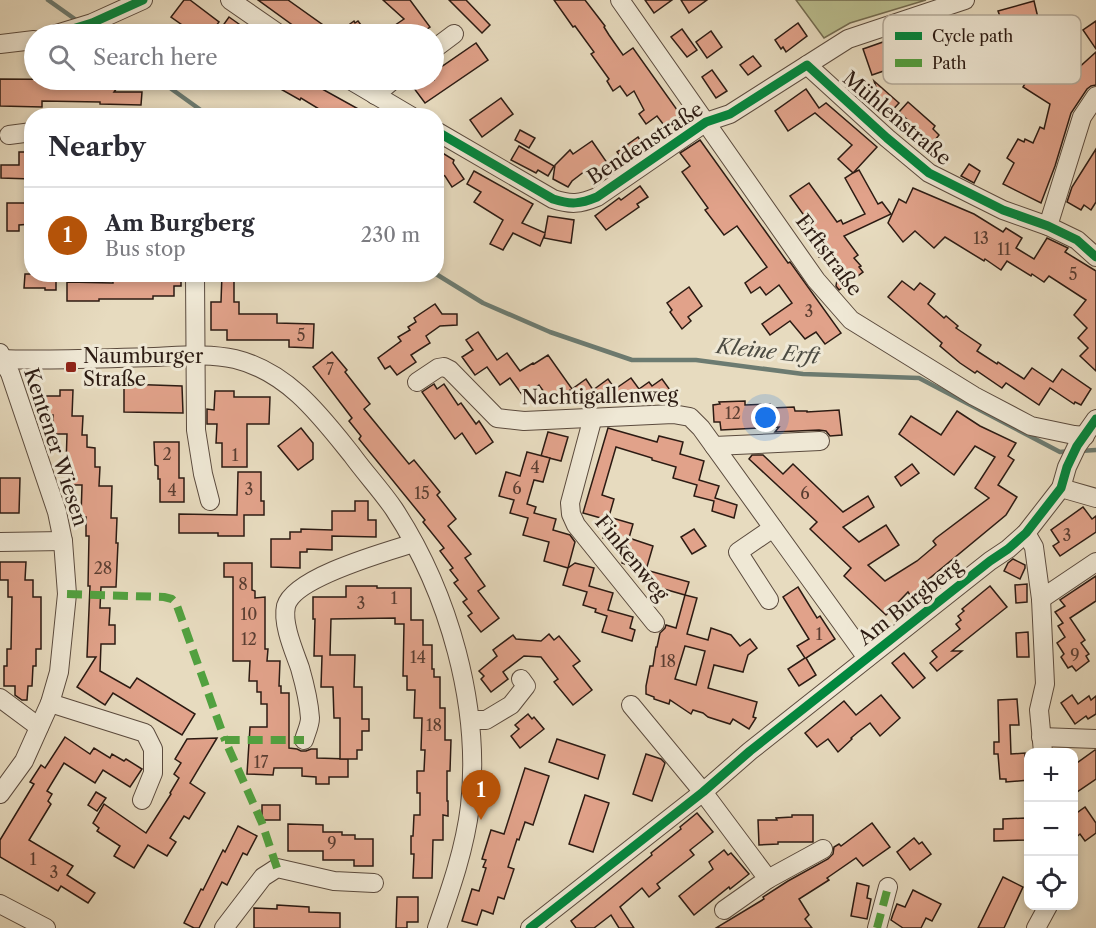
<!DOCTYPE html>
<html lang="en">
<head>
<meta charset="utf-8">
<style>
	:root { --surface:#fff; --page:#f7f7f7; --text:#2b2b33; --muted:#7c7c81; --line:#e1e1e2; --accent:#b45309 }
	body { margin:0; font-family:"Libre Caslon Text",serif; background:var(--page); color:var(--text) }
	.controls { position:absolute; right:18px; bottom:18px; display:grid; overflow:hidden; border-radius:12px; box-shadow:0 3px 9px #0003 }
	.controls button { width:54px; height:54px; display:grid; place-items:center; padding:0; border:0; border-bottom:2px solid var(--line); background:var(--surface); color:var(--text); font:30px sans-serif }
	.you { position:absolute; left:766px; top:418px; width:21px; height:21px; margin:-15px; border:4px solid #fff; border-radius:50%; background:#1a73e8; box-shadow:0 0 0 9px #1a73e833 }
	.badge { display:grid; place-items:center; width:39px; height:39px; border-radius:50%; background:var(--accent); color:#fff; font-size:20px; font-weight:700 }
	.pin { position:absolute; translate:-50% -50px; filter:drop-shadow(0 2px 3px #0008) }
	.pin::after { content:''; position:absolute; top:32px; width:21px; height:18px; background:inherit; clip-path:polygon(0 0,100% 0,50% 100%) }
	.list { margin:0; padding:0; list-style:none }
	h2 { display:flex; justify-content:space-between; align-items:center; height:78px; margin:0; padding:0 24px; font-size:26px }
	h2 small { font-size:20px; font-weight:400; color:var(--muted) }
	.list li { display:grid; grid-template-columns:39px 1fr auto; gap:18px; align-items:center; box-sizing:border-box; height:96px; padding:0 24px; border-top:2px solid var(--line) }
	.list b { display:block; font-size:22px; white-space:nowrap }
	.list p { margin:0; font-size:20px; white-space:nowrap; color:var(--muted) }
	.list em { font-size:20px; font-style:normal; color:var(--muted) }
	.icon { flex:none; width:33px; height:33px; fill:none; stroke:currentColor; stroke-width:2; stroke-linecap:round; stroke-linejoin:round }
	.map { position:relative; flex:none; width:1096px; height:928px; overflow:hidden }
	.search { position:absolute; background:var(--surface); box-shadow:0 3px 9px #0003; left:24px; top:24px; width:420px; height:66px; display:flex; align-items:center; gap:15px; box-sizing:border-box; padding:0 21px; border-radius:33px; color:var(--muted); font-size:22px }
	.panel { position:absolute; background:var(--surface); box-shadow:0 3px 9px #0003; left:24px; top:108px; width:420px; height:174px; border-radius:24px }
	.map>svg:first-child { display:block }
</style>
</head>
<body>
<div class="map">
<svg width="1096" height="928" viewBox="0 0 1096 928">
	<rect width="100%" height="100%" fill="#e7dbbf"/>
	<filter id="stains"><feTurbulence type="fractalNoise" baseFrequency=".00333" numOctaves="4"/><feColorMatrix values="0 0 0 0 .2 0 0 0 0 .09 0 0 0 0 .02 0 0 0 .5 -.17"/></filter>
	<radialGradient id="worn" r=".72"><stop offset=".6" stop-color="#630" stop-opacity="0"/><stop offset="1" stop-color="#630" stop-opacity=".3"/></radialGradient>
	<path fill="#babe8f" stroke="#736c51" stroke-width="1.5" d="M796,0h130l-76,23 -26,15z"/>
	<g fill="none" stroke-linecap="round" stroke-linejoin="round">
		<g stroke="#6c7b71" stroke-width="4.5">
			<path d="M48,0l31,22"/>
			<path d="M159,80l50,36"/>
			<path d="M436,274l47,29 67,29 82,28h64l107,14 116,4 141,74 10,-1"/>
			<path d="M1079,451l17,-1"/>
		</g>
	</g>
	<g fill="#e1a28a" stroke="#2c1b13" stroke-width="1.5" fill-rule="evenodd">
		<path d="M184,0h6l29,22 -9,12h-15l-24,-17z"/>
		<path d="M258,0h30l48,34 18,-13 1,2 3,-2 10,13h-63z"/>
		<path d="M383,0h27l20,27 -10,7h-38l22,-15z"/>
		<path d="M449,0h17l24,25 -8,8z"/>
		<path d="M554,0h31l20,26 -1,1 5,8 14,20 10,-7 47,66 -1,2 5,8 -14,9 -13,-17 -11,8 -7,-10 5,-4 -10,-19 -7,5 -7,-10 -7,5 -6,-10 2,-2 -18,-25 3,-2 -19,-26 -2,1z"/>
		<path d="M645,0h27l-18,13z"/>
		<path d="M681,0h26l-18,13z"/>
		<path d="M1034,1l5,21 -42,11 -3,-12 7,-2 -3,-8z"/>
		<path d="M229,17l24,17h-36z"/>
		<path d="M968,18l5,15 -22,8 1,2 -46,16 1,4 -35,12 -9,-26 20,-7 2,4z"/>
		<path d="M1096,21v28l-13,-19z"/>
		<path d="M798,23l9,13 -21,16 -3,-5 -2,2 -6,-9z"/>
		<path d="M682,29l15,21 -10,7 -16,-20z"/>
		<path d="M711,31l11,16 -15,11 -11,-16z"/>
		<path d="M476,43l12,17 -63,43 -12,-16 10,-7h11v-8z"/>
		<path d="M1096,52v33l-5,1 -4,3 -16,24 -16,53 -14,37 -38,-19 11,-21 -7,-5 11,-19 6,3 1,-3 8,4 7,-16 4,2 6,-25 -27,-17 3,-5 -5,-4 11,-15 8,6 18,-13 17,15z"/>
		<path d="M753,56l8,10 -13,9 -8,-10z"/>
		<path d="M712,70l15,21 -11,7 -14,-21z"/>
		<path d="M0,79l123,1 -9,12h28l-1,13 -41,-1v-2l-58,-1v6l-42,-1z"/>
		<path d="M288,80h18l65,36h-50l3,-4 -23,-14 -1,2 -23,-13z"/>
		<path d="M874,81l25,22 -13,14z"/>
		<path d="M806,89l13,19 7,-5 51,44 -24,26 6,-3 19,34 4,-2 9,12 -47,22 14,19 -4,3 7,8 -2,1 4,5 -24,18 -3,-4 1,-6 -5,-7 4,-2 -10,-13 -7,-1 2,-7 -5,-7 5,-4 -31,-43 19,-13 28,39 4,-2 2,4 22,-10 -20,-36 8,-5 -15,-14 14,-14 -37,-32 -27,18 -13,-20z"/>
		<path d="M501,98l12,16 -31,23 -12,-17z"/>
		<path d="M908,102l27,24 -2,3 6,6 -4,5 3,3 -8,9 -23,-21 6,-6 -14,-13z"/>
		<path d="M520,130l15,8 -6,10 -14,-8z"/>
		<path d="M638,137l8,12 -21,14 -8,-11z"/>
		<path d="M700,140l88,123 2,-1 51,71 -16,11 -9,-12 -11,7 -15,-18 -20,14 -8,-11 30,-21 -13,-18 -13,10 -6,-8 -9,6 -6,-10 22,-16 -30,-41 -13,9 -19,-25 3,-2 -26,-36 8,-6 -10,-13z"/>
		<path d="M592,141l18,26 -18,14 -7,-10 -13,10 -4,6 -15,-8 2,-14 15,-15 3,4z"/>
		<path d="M519,146l35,20 -6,10 -10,-6 -2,3 -25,-13z"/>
		<path d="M436,149l18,11 -1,3 11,16 -12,8 -7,-11 -9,-5z"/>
		<path d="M1096,149v53l-5,8 -7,-5 -3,5 -14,-8 5,-15z"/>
		<path d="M19,152h13v27l-31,-1v-13h18z"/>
		<path d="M969,164l11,7 -6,12 -13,-7z"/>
		<path d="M474,171l59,33 -11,19 23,10 3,-17 26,4 -3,23 -27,-5 1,-4 -5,12 -27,-13 -10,17 -13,-6 13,-24 -29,-18 7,-10 -14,-8z"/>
		<path d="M640,186l8,11 -11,7 2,3 -33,23 -11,-14 24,-18 2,2z"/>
		<path d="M913,188l61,26 29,18 3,-4 16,10 -6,10 18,11 13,-21 21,10 -3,4 31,19v100l-16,-15 8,-8 -10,-10 9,-10 -13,-13 12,-15 -37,-24 -5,6 -12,-8 -1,2 -24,-15 -6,9 -16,-11 -1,2 -39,-24 -11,11 -19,-17 -12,11 -15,-19 11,-24 7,4z"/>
		<path d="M7,203h25v21l-13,1v6h-12z"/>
		<path d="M25,274h31v16h-11v-2h-21z"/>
		<path d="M222,274h12v28h5v12h38v9l37,1 -1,24 -24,-1v-7h-62v-10h-16v-28h10z"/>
		<path d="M152,275h29v11h-7v10h-21v3h-54v2h-32v-19l46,1v-5h39z"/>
		<path d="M902,281l12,9 6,-7 15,11 -7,10 16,14 2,-2 12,10 -2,2 25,17 -4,6 20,13 1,-2 26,17 8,-11 21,14 9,-13 29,20 -10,16 -6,-3 -1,2 -24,-16 -11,17 -33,-22 -4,5 -25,-17 -2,2 -15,-10 -20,-17 2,-3 -54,-46z"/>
		<path d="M689,287l13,19 -14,11 3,4 -9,8 -12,-17 2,-2 -5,-7z"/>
		<path d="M435,304l7,10h15v11l-17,1 -14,10 4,7 -19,12 5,7 -19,13 -7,-9 -5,3 -7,-11 23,-17 -3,-4 12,-7 -2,-3 8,-5 -2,-4z"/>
		<path d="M478,332l19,28 10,-7 13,18 13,-8 1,1 14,-9 24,34 14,-10 7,11 15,-11 7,10 16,-11 8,11 10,-7 3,4 10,-7 8,11 -11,7 -3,-5 -10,7 -7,-10 -16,11 -7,-10 -15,10 -8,-10 -16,10 -7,-10 -18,13 -13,-18 -16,11 -13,-18 -10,7 -13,-18 -12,8 -13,-18 11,-7 -7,-10z"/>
		<path d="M332,352l15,18 -2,2 25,32 -6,5 45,55 5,-4 26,32 -3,3 19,24 -8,7 23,28 -6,4 20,28 -7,5 21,27 -18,14 -13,-16 4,-3 -9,-11 4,-3 -13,-16 4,-3 -8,-10 3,-2 -13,-17 4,-3 -21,-26 2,-2 -66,-81 2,-3 -12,-15 3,-3 -39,-51z"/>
		<path d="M124,384l58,2 1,27 -59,-1z"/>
		<path d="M434,384l3,5 7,-5 14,21 3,-2 15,21 3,-3 14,21 -17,12 -14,-21 -7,6 -33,-47z"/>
		<path d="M60,390h13l-1,26h11l-1,19h5v12l8,1v19h5l-1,19h13l-1,32h6l-1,25h2l-2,44h-15l-1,21h10l-1,17h6v19h-14l-1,27 30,17 7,-10 58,36 -13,21 -69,-42 -8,12 -28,-18 19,-30h-9l3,-71h-2l1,-50h-3v-19h-5l1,-32h-10v-19h-6l1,-32h-15l1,-19h-8v-19h15z"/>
		<path d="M215,391h19v6h36l-1,27h-22v43h-25v-24h-6l1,-19h-10v-15l7,1z"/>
		<path d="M745,401v4l25,-1 1,4 23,-1 1,4h12v1l32,-2 3,25 -12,1 -4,-5 -7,-1 -44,2 4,-5 -58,3 -1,-8h-6l-1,-17 7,-1 -1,-2z"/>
		<path d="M957,411l23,15 36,17 -8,13 6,4 -16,25 19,12 -11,18 -82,68 1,2 -15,10 -2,-3 -22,23 -42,-39 7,-8 -41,-39 7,-7 -68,-63 3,-4h11l20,19 10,-10 50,48 25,-16 6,11 -31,20 16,15 27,-17 13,20 -31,20 17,16 32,-20 19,-16 -3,-4 3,-3 53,-40 -14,-10 20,-31 -20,-11 -21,29 -55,-41 12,-18 30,19z"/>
		<path d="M301,428l12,15v16l-15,11 -20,-24z"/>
		<path d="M608,428l49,14 2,-6 24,6 -3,12 24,7 -5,19 20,6 -4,12 22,7 -3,13 -22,-7 2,-10 -20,-5 3,-11 -24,-7 3,-11 -24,-7v-2l-36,-11 -14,48 12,4 -6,21 -25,-7z"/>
		<path d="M548,432l20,5 -7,24 -20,-5z"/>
		<path d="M154,442h25v36h5v24h-24v-23h-2v-13l-3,-1z"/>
		<path d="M527,452l23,6 -7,24 -9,-2 -7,24 9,3 -2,6 22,6 -3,11 17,5 5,7 -7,26 -24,-7 5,-19 -26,-7 5,-17 -18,-5 4,-13 -15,-4 7,-24 14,4z"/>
		<path d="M912,464l7,9 -18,13 -6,-9z"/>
		<path d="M238,472h23v29h3v14h-20v21h-26v-3h-39v-19l58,1z"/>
		<path d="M0,478h20l-1,35h-19z"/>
		<path d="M355,501h13v19h8v17l-44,-1v14l-25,-1v3h-7v16l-29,-1v-28h19v-7h11v-3l31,1v-19h23z"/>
		<path d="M1083,507l9,12 4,-3v16l-36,24 -7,-10 6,-4 -8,-12z"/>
		<path d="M609,517l24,7 -6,21 -24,-7z"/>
		<path d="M694,529l12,17 -14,8 -11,-17z"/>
		<path d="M629,538l24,8 -7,24 43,12 -4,13 -42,-12 3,-12 -24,-8z"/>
		<path d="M1013,559l12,6v3l-5,11 -16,-8 4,-8z"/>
		<path d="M0,562h26l-1,18h8v17h8v52h-5v17h-3l-1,20h-4l-1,14h-5l-7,-5v-9h-11v-20h3v-17h4l1,-52h-4v-17h-8z"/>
		<path d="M224,563h28v27l3,1v7l10,-1v52h3l-1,12h13l-1,25h2v7h8v55l8,1 4,2h5l5,-2h6v9l31,1v18h-19v7h-13v-7l-14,-1v-8h-28l-1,7 -26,-1 3,-47h17v-23h-6v-12h-4v-11h-8l1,-20h-17v-84h-9z"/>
		<path d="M575,563l19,5 -5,18 24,7 -5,17 25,7 -3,11 5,2 -3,11 -30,-9 5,-16 -12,-4 1,-3 -13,-4 4,-13 -24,-7 5,-17z"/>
		<path d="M1096,576v25l-26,17 15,22 -4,3 8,11 -3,2 3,5 -13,10 -4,-5 -4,2 -7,-11 3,-3 -7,-11 8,-6 -7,-11 5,-3 -8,-11 10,-6 -5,-6z"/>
		<path d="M1027,584v18l-11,1 -1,-18z"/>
		<path d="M346,586h31v2h34v32h12v25h9v24h2v8h6v31h5v32h6l-1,31h-3v30h1v15l-5,-1v25h-10l-1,38h-19l1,-24h-3v-18h2l1,-21h6v-22h-3v-22h7l1,-21h-4l1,-32h-8l1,-28h-8v-14h-4l1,-52h-9v-6l-64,1 -1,36h25l-1,32h8v32h7v12h-7v19h-5v9h-17v-41h-6l-1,-31h-12l1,-31h-8l1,-37h-2v-22h33z"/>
		<path d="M990,586l17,21 -55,44h10l-25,20 -7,-8 7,-6 -5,-6 28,-22 -4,-5 5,-4 -3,-4 6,-5 -2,-2z"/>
		<path d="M798,587l19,31 3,-2 15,23 -29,19 10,17 -17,11 -11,-17 17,-11 -8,-12 12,-7 -26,-42z"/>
		<path d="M685,595l12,3 -10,36 21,6 3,-12 20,7 9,11 10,-7 7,9 -9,7 -5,17 -29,-7 -6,23 49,14 -4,15 3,1 -7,11 -16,-10 -3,5 -22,-7 -5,-4 -10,-3 -2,4 -21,-14 -1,4 -15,-5v-2l-8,-3v-8l4,-20h3l3,-19h1l3,-14 5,-5 1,-3 10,3zM685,646l20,5 -9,34 -21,-6z"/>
		<path d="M1028,632l1,25h-12l-1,-24z"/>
		<path d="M549,634l5,6 5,-4 21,25 -7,5 19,24 -19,15 -19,-23 4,-3 -17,-22 -17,-1 -21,16 5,7 -17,13 -10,-13 3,-3 -5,-5 18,-15 -4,-6 20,-15 3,4 25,2z"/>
		<path d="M904,653l21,25 -12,10 -21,-25z"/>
		<path d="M881,695l19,23 -20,18 -10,-13 -12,9 -7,6 1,1 -14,13 -10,-13 -11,8 -12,-14 39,-32 12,14z"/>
		<path d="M1072,695l6,9 11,-8 2,4 5,-4v18l-8,5 -2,-3 -11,8 -14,-21z"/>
		<path d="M1017,699l2,26h-9l1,29 14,-1v18l4,2v7l-23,2v-3h-6l-2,-25h-4v-12h5l-1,-42z"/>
		<path d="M528,714l4,5 2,-2 10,12 -24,19 -9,-12 8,-7 -4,-4z"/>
		<path d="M65,737l25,17 4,-6 16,10 2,-4 12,7 2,-2 16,10 -12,18 -27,-17 -8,13 -31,-20 -17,28 5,3 -4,7 3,3 -22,36 44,26 -6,9 28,18 -7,10 -27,-17 -3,5 -58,-34v-17l34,-56 -4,-2 11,-17 4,3z"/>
		<path d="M217,738l-27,45 15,10 -16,26 -5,-3 -14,22 6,4 -9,14 -19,-11 -14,23 -20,-12 6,-10 -23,-15 2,-3 -6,-5 11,-19 42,29 25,-39 -1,-1 9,-15 -5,-4 7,-11 -6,-4 12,-20z"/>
		<path d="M557,739l48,16 -7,24 -49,-17z"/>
		<path d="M1095,750h1v29l-22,15v-29z"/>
		<path d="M646,754l15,5 4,4 -13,38 -19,-7z"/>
		<path d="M525,768l24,8 -16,49 -8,-3 -6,18 -2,-1 -9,28 6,2 -10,30 -6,-2 -5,17 -11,-4 -5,15 -15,-4 10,-32 7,2 7,-23 -3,-1 3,-7 -4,-1 9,-29 13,4z"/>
		<path d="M96,792l10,6 -9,13 -9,-6z"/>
		<path d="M585,795l24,8 -16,49 -24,-8z"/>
		<rect x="262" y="805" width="18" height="15"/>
		<path d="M1085,807l11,16v10l-11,8 -5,-7 -6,5v-24z"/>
		<path d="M697,813l16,19 -23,18 4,5 -37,29 3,4 -11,9 -7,-9 -22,19 14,21h-15l-8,-13 -17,13h-18l-5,-7 81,-66 -1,-2 30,-24 -1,-2z"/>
		<path d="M792,815h21v27h-35v2l-19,1 -1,-25h19l-1,-2 16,-1z"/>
		<path d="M1025,818l1,22 -32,1v-12h9v-10z"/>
		<path d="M872,823l18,24 -27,19 -7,-8 -29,20 2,2 -30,19 10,16 -4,4 7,9h-96l48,-29 -1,-2 25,-16 40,-22 5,-5 1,-7 5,-3 2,2z"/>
		<path d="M288,824l35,1v7h19v3h13v4h18v27h-19v-6h-31v-9h-35z"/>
		<path d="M238,826l19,10 -10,19 -4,-2 -16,32 -5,-3 -23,46h-5l-10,-5 17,-34 2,1 20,-40 2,2z"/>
		<path d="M914,838l5,6 3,-2 9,12 -21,16 -13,-18z"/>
		<path d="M724,850l4,5 3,-2 18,21 -19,15 -1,-2 -35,28 -15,-19 34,-27 -4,-7z"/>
		<path d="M1003,877l20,10 -19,41h-26z"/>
		<path d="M857,883l12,3 -2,12 4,1 -4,20 -16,-3z"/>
		<path d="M913,890l28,14 -9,17 -6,-3 -5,10h-18l-12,-8 2,-6 4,-10 8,3z"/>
		<path d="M397,897h21v25h-11v6h-11z"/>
		<path d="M277,905l32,2v5l31,1v15h-86v-20l23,1z"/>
	</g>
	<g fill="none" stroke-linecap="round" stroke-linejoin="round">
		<defs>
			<g id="minor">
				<path d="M230,0l49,34"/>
				<path d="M620,0l196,280 35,40 123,76 57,30 43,9 11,1"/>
				<path d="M56,34l36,-11 51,-23"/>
				<path d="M0,44l34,-4"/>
				<path d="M434,49l20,-15"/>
				<path d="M807,65l80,73 42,35 74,37 45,16 29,14 19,17"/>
				<path d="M350,80l61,36"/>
				<path d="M375,95l18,-15"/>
				<path d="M436,131l117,68c18,6 27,5 44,-2l109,-75 24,-8 118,-75 117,-39"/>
				<path d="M9,135l23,-3"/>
				<path d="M1048,226l34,-109 14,-21"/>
				<path d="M195,274l1,156 7,44 7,27"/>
				<path d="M0,353l2,6 8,14 47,139 6,29 4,53 -8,78 -9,31 -26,58 -24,33"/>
				<path d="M0,359c51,2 103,-1 154,-2 26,-1 55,-4 81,2 53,13 85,56 117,96 13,18 29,35 42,54 55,84 87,197 76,297 -5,42 -19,82 -33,122"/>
				<path d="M417,382l21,-14 6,-1 6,3 47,48 27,3 149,-7 17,3 11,11 166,230"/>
				<path d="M593,417l-23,86 1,11 5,11 79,98"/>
				<path d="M714,446l106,-5"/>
				<path d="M1061,488l35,10"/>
				<path d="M1026,533l8,14 7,52 4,85 -6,26 4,42"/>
				<path d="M0,542l63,-1"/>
				<path d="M1041,599l55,-37"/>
				<path d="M769,600l-31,-48 35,-24"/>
				<path d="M0,698l39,29"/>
				<path d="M50,703l95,30 8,16v24l-11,27"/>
				<path d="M631,705l72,87 65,87 -44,31"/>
				<path d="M471,720h15l25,-15 15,-19 -5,-7"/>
				<path d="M1041,737l55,2"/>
				<path d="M304,740c2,-7 6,-15 6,-22 -1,-15 -6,-36 -10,-50 -6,-17 -18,-44 -14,-62 8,-29 100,-54 128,-63"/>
				<path d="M768,879l55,-30"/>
				<path d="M0,904l46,24"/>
				<path d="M224,928l39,-51 14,-9 57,13 40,2"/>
				<path d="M530,928l173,-136 47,-41 240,-190 18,-12 18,-16 35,-45 6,-21 10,-21 19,-27"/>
				<path d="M877,928l11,-41"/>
				<path d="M1036,928l12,-22"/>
			</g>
		</defs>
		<use href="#minor" stroke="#5b4b3e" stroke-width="20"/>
		<use href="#minor" stroke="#efe8d5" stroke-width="18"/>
		<g stroke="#51a13f" stroke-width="8" stroke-dasharray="15 8" stroke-linecap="butt">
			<path d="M67,594l97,3 8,2 4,4 49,137"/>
			<path d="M277,868l-15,-45 -37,-83h79"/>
			<path d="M877,928l11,-41"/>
		</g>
		<defs>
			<g id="cycleway">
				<path d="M56,34l36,-11 51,-23"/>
				<path d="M436,131l117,68c18,6 27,5 44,-2l109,-75 24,-8 77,-49 80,73 42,35 74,37 45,16 29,14 19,17"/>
				<path d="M530,928l173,-136 47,-41 240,-190 18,-12 18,-16 35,-45 6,-21 10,-21 19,-27"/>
			</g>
		</defs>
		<use href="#cycleway" stroke="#efe8d5" stroke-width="13"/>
		<use href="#cycleway" stroke="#00873e" stroke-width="9"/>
	</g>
	<rect fill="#8f2418" stroke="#efe8d5" stroke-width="2" x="65" y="361" width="12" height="12" rx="3"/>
	<g text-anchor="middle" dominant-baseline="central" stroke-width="6" stroke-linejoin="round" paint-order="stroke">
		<g font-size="16" fill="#593d31">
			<text x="981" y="238">13</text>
			<text x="1004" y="249">11</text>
			<text x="1073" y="274">5</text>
			<text x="809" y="311">3</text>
			<text x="301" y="335">5</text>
			<text x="330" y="369">7</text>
			<text x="733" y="413">12</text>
			<text x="167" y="454">2</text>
			<text x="235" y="455">1</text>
			<text x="535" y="467">4</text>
			<text x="517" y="488">6</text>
			<text x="249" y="489">3</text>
			<text x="172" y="490">4</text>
			<text x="422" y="493">15</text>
			<text x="805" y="493">6</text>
			<text x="1067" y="535">3</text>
			<text x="103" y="568">28</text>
			<text x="243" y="584">8</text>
			<text x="394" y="598">1</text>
			<text x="361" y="603">3</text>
			<text x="249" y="614">10</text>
			<text x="819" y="634">1</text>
			<text x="249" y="639">12</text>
			<text x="1075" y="655">9</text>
			<text x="418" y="657">14</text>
			<text x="668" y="661">18</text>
			<text x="434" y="725">18</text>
			<text x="261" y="762">17</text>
			<text x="332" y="843">9</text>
			<text x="33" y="859">1</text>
			<text x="54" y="872">3</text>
		</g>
		<g font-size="20" fill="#2c1b13" stroke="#efe8d5">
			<text transform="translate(897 118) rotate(40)">Mühlenstraße</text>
			<text transform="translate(645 143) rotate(-33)">Bendenstraße</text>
			<text transform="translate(829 255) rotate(53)">Erftstraße</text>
			<text transform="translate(600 396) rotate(-1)">Nachtigallenweg</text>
			<text transform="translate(56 447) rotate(72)">Kentener Wiesen</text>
			<text transform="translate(632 558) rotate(51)">Finkenweg</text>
			<text transform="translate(910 602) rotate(-38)">Am Burgberg</text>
		</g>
		<g font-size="20" fill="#2c1b13" stroke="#efe8d5" text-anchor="start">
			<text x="83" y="356">Naumburger<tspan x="83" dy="23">Straße</tspan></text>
		</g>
		<g font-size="21" font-style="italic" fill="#4c4b42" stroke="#efe8d5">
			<text transform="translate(768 351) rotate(6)">Kleine Erft</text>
		</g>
	</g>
	<rect x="883" y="15" width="198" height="69" rx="9" fill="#efe8d5" stroke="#b4aa9b" stroke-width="1.5"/>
	<rect x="895" y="32" width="27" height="8" fill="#00873e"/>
	<rect x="895" y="59" width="27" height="8" fill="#51a13f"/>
	<g font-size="16" fill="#2c1b13">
		<text x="932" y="42">Cycle path</text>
		<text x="932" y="69">Path</text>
	</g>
	<rect width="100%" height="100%" filter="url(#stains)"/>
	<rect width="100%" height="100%" fill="url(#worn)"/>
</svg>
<div class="controls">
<button>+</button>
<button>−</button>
<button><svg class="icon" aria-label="locate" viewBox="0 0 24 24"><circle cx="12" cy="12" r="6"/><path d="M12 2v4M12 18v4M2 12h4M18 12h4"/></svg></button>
</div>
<div class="you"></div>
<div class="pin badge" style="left:481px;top:820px">1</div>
<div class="search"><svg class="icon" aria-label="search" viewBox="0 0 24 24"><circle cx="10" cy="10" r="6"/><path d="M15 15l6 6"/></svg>Search here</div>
<section class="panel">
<h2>Nearby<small></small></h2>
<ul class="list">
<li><span class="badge">1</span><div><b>Am Burgberg</b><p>Bus stop</p></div><em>230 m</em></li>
</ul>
</section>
</div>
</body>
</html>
